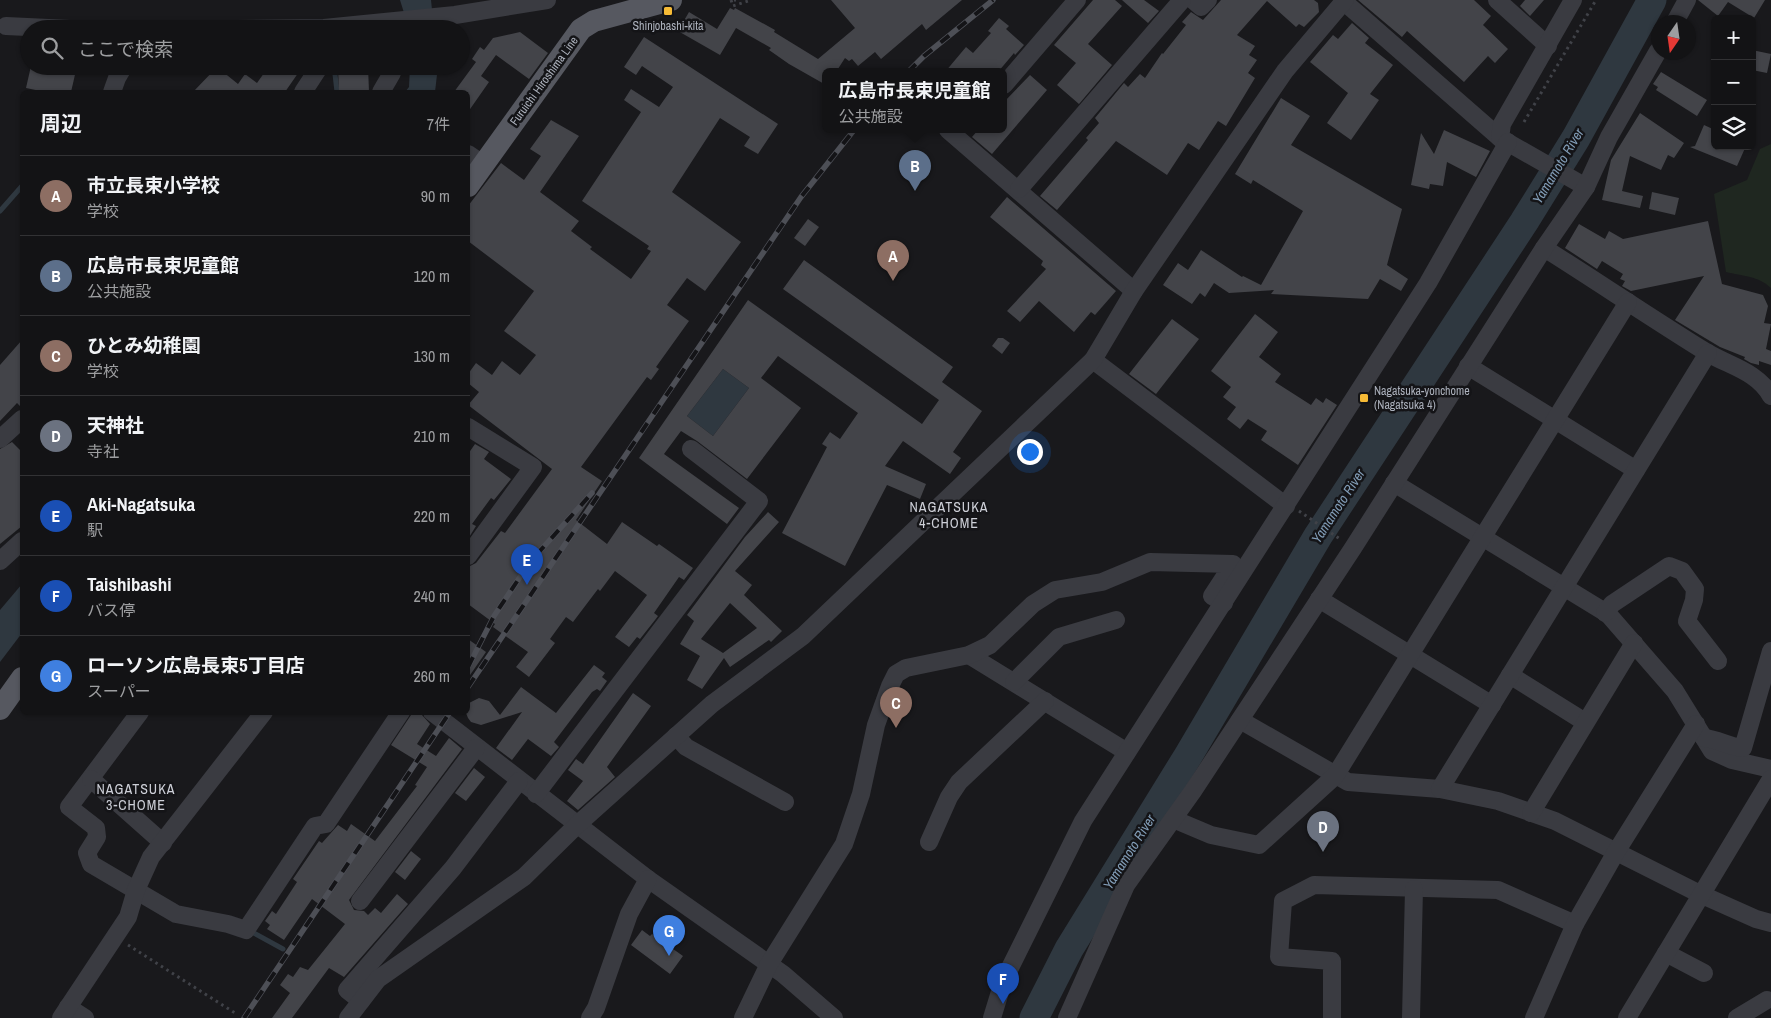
<!DOCTYPE html>
<html lang="ja">
<head>
<meta charset="utf-8">
<style>
	:root { --surface:#131315; --page:#1c1c1e; --text:#f1f3f6; --muted:#9d9ea0; --line:#323234; --accent:#d93025 }
	body { margin:0; font-family:"Archivo Narrow","Noto Sans JP",sans-serif; background:var(--page); color:var(--text) }
	.controls { position:absolute; right:15px; top:15px; display:grid; overflow:hidden; border-radius:8px; box-shadow:0 1px 4px #0004 }
	.controls button { width:45px; height:45px; display:grid; place-items:center; padding:0; border:0; border-bottom:1px solid var(--line); background:var(--surface); color:var(--text); font:25px sans-serif }
	.compass { position:absolute; left:1651px; top:15px; width:45px; height:45px; border-radius:50%; background:var(--surface); box-shadow:0 1px 4px #0004; rotate:193deg }
	.you { position:absolute; left:1029px; top:451px; width:18px; height:18px; margin:-12px; border:4px solid #fff; border-radius:50%; background:#1a73e8; box-shadow:0 0 0 8px #1a73e833 }
	.badge { display:grid; place-items:center; width:32px; height:32px; border-radius:50%; background:var(--accent); color:#fff; font-size:16px; font-weight:700 }
	.pin { position:absolute; translate:-50% -41px; filter:drop-shadow(0 1px 2px #0008) }
	.pin::after { content:''; position:absolute; top:26px; width:18px; height:15px; background:inherit; clip-path:polygon(0 0,100% 0,50% 100%) }
	.popup { position:absolute; left:822px; top:68px; width:185px; height:65px; box-sizing:border-box; display:grid; place-content:center; border-radius:8px; background:var(--surface); filter:drop-shadow(0 1px 4px #0005); font-size:16px; white-space:nowrap; color:var(--muted) }
	.popup b { font-size:19px; color:var(--text) }
	.popup::after { content:''; position:absolute; left:50%; top:100%; margin-left:-10px; border:10px solid transparent; border-top-color:var(--surface) }
	.list { margin:0; padding:0; list-style:none }
	h2 { display:flex; justify-content:space-between; align-items:center; height:65px; margin:0; padding:0 20px; font-size:21px }
	h2 small { font-size:16px; font-weight:400; color:var(--muted) }
	.list li { display:grid; grid-template-columns:32px 1fr auto; gap:15px; align-items:center; box-sizing:border-box; height:80px; padding:0 20px; border-top:1px solid var(--line) }
	.list b { display:block; font-size:19px; white-space:nowrap }
	.list p { margin:0; font-size:16px; white-space:nowrap; color:var(--muted) }
	.list em { font-size:16px; font-style:normal; color:var(--muted) }
	.icon { flex:none; width:28px; height:28px; fill:none; stroke:currentColor; stroke-width:2; stroke-linecap:round; stroke-linejoin:round }
	.map { position:relative; flex:none; width:1771px; height:1018px; overflow:hidden }
	.search { position:absolute; background:var(--surface); box-shadow:0 1px 4px #0004; left:20px; top:20px; width:450px; height:55px; display:flex; align-items:center; gap:12px; box-sizing:border-box; padding:0 18px; border-radius:28px; color:var(--muted); font-size:19px }
	.panel { position:absolute; background:var(--surface); box-shadow:0 1px 4px #0004; left:20px; top:90px; width:450px; height:625px; border-radius:8px }
	.map>svg:first-child { display:block }
</style>
</head>
<body>
<div class="map">
<svg width="1771" height="1018" viewBox="0 0 1771 1018">
	<rect width="100%" height="100%" fill="#19191c"/>
	<path fill="#1f2720" d="M1771,144v144c-12,-12 -29,-12 -45,-16l-12,-78 33,-14 13,-31z"/>
	<g fill="#2f3840">
		<path d="M400,0h31l3,29h-25z"/>
		<path d="M410,66h28l-3,26h-30l4,-5z"/>
		<path d="M723,369l26,19 -36,48 -26,-20z"/>
		<path d="M22,584v49l-22,29v-52z"/>
	</g>
	<g fill="none" stroke-linecap="round" stroke-linejoin="round">
		<g stroke="#2f3840" stroke-width="5">
			<path d="M325,67l10,7 2,18"/>
			<path d="M0,211l22,-25"/>
			<path d="M250,931l33,18"/>
		</g>
		<path stroke="#2f3840" stroke-width="29" d="M1034,1018l35,-69 119,-193 130,-220 206,-314 52,-84 76,-138"/>
	</g>
	<g fill="#434449" fill-rule="evenodd">
		<path d="M831,0h131l-36,30 -4,-6 -41,35 -6,-7 -17,14 -6,-7 -3,2 -4,-3 -9,14h-10v13l-37,-21 -20,-14 2,-2 -35,-20 -16,27 -42,-24 11,-19 28,17 13,-21 4,2 1,-2 40,22 -1,2 44,27 37,-31z"/>
		<path d="M1093,0h22l7,6 -34,38 24,21 -33,39 -22,-19 19,-22 -22,-18z"/>
		<path d="M1122,0h22l15,11 -11,12z"/>
		<path d="M1221,0h93l4,3 1,9 -15,15 -5,-3 -3,3 -29,-26 -30,34 18,11 -6,9 8,5 -9,13 7,5 -29,48 -8,-5 -19,29 -11,-7 -21,32 -51,-34 -59,69 -17,-14 48,-56 -2,-2 13,-15 -4,-5 29,-35 4,4 12,-13 5,4 17,-25 1,1 23,-29 -4,-3 9,-10 12,8z"/>
		<path d="M1358,0h116l17,16 -8,9 25,24 -13,14 -7,-7 -24,26 -57,-51 -5,6z"/>
		<path d="M1525,0h19l-14,16 -10,-10z"/>
		<path d="M1698,0h67l-11,18 -26,-16 -10,14z"/>
		<path d="M999,18l10,8 -3,3 18,16 -9,10 -1,-2 -16,19h-53l21,-25 7,6 18,-20 -3,-2z"/>
		<path d="M1352,23l17,15 -4,5 28,22 -23,29 9,6 -28,40 -24,-17 21,-30 -38,-31 23,-27 5,4z"/>
		<path d="M520,32l28,21 -19,26 -33,-24 -15,21 8,6 -21,30v-20h-14l22,-30 -4,-3 8,-12 4,3 9,-12z"/>
		<path d="M644,37l134,87 -20,30 -14,-8 6,-9 -30,-19 -48,74 69,50 -36,49 -18,-13 -20,27 22,16 -33,46 3,2 -8,11 -4,-3 -66,90 21,14 -26,39 31,24 15,-22 35,24 2,-2 34,24 -9,12 -5,-3 -25,36 4,3 -3,4 -15,19 -3,-2 -8,10 -14,-10 32,-42 -32,-24 -15,20 -2,-2 -25,33 -7,-5 -16,22 5,4 -26,34 -13,-10 12,-15 -35,-25 2,-3 -27,-20v-37l8,-4 25,-32 4,2 47,-64 -84,-64 11,-13 -11,-9v-9l8,-11 16,12 10,-14 18,14 16,-20 -32,-24 30,-40 -66,-50v-35l33,-43 23,17 17,-24 -11,-7 21,-29 28,16 -39,56 39,29 -8,10 21,16 -2,2 41,30 20,-28 -4,-2 2,-3 -67,-45 59,-89 -17,-12 7,-11 28,18 14,-20 -31,-21 -6,9 -12,-8z"/>
		<path d="M1752,50l19,4 -4,19 -15,-3z"/>
		<path d="M31,66h46l-6,26h-26l-19,-4z"/>
		<path d="M269,66h34l-18,26h-92l24,-25 21,17 7,-10 12,9z"/>
		<path d="M368,66l1,26h-30l-1,-24z"/>
		<path d="M1661,72l46,28 -10,16 -41,-26 2,-3 -5,-3z"/>
		<path d="M1030,75l17,15 -55,64 -20,-17 6,-7h26v-28z"/>
		<path d="M1281,98l29,18 -19,29 111,64 -15,56 21,14 -7,12 -21,-12 -12,20 -97,-5 3,-4 -45,3 -15,-10 -9,14 -5,-4 -8,11 -29,-19 15,-22 10,7 13,-20 41,27 1,-1 18,9 42,-74 -50,-31 -2,4 -16,-10z"/>
		<path d="M1640,113l44,30 -10,15 -6,-3 -7,15 -31,-14 -8,35 21,5 -3,12 -38,-8 9,-40z"/>
		<path d="M1704,125l11,5v16h31l-9,20 -47,-19 5,-1z"/>
		<path d="M1444,130l46,21 -14,26 -29,-15 -4,24 -13,-2 -1,5 -18,-4 10,-52 13,21z"/>
		<path d="M1652,192l27,6 -4,17 -26,-6z"/>
		<path d="M1007,197l109,94 -21,24 -4,-3 -17,20 -35,-31 -19,21 -13,-11 39,-42 -5,-4 2,-4 -53,-44z"/>
		<path d="M808,219l11,8 -14,19 -11,-8z"/>
		<path d="M1708,221l14,63 41,11 5,11 -4,17 7,1 -5,25 5,2v14l-12,-4v4l-8,-2 -7,-4 1,-2 -25,-10 -45,-27 29,-44 -73,15 -9,-5 3,-5 -5,-2 3,-5 -21,-13 -5,8 -32,-21 14,-24 26,15 4,-8 14,8z"/>
		<path d="M804,260l149,107 -11,15 40,29 -29,41 8,6 -11,16 -47,-33 -18,25 41,18 -6,15 -33,-14 -42,81 -63,-33 45,-86 -5,-3 8,-12 10,7 18,-26 -80,-57 -17,22 40,30 -54,71 -50,-38 -16,-10 -17,23 75,54 -12,16 -88,-66 109,-158 174,124 17,-24 -156,-111zM723,369l26,19 -36,48 -26,-20z"/>
		<path d="M1255,314l23,18 -19,25 22,17 -6,8 36,23 5,-7 7,5 3,-5 11,7 -39,60 -37,-25 6,-9 -19,-12 -8,10 -13,-10 9,-12 -13,-10 8,-10 -20,-16z"/>
		<path d="M1172,319l27,20 -43,55 -27,-20z"/>
		<path d="M998,338h5l7,5 -8,11 -10,-8z"/>
		<path d="M22,340v68l-5,-5 -17,18v-56z"/>
		<path d="M12,442l10,10v74l-22,18v-95z"/>
		<path d="M475,444l14,8 -5,7 27,20 -17,21 -3,-2 -19,26 4,2 -8,13v-85z"/>
		<path d="M768,512l11,10 -44,49 17,14 -8,10 38,36 -11,11 -2,-2 -39,27 -6,-9 -22,31 -15,-9 13,-24 -20,-12 14,-23 -7,-6 58,-78zM730,603l27,25 -34,25 -22,-14z"/>
		<path d="M468,639l18,13 -18,26z"/>
		<path d="M594,665l11,8 -3,4 5,4 -7,10 -3,-2 -5,3 -38,50 5,5 -8,9 -23,-17 -16,21 -16,-12 26,-36 -41,13 -10,-3 -3,-4 -2,-5 3,-10 10,-5 10,3 11,14 21,-28 35,26z"/>
		<path d="M633,693l18,13 -44,61 8,10 -37,33 -11,-9 16,-20 -15,-11 8,-11 7,5z"/>
		<path d="M413,712l9,3 8,9 -13,20 19,12 13,-18 13,11 -113,151 5,10 10,1 4,4 7,-7 6,5 16,-19 11,10 -64,73 -15,-9 -37,50h-20l18,-25 -10,-8 8,-11 5,3 7,-10 8,3 37,-46 -33,-25 -28,41 -17,-11 3,-4 -5,-4 7,-10 4,3 21,-32 -4,-3 26,-38 3,2 16,-18 9,6 4,-7 24,17 42,-55 -2,-1 12,-18 -36,-22z"/>
		<path d="M474,768l11,9 -19,24 -11,-8z"/>
		<path d="M411,851l10,8 -16,21 -10,-8z"/>
		<path d="M642,930l8,6 2,-2 31,22 -13,18 -39,-29z"/>
	</g>
	<g fill="none" stroke-linecap="round" stroke-linejoin="round">
		<g stroke="#404248" stroke-width="3" stroke-dasharray="2.5 4" stroke-linecap="butt">
			<path d="M731,0l2,6 18,-6"/>
			<path d="M734,0h2"/>
			<path d="M1524,122l72,-122"/>
			<path d="M1299,511l41,28"/>
			<path d="M128,945l107,68"/>
		</g>
		<g stroke="#3a3b41" stroke-width="18">
			<path d="M1193,0l8,7 7,-7"/>
			<path d="M1342,0l158,138 86,49"/>
			<path d="M1497,0l51,46"/>
			<path d="M1675,22l12,-22"/>
			<path d="M6,26l64,3"/>
			<path d="M237,29l87,-1 131,-13 92,-15"/>
			<path d="M1004,85l73,-85"/>
			<path d="M112,92l5,-14 7,-12"/>
			<path d="M303,92l17,-26"/>
			<path d="M381,92l11,-19v-7"/>
			<path d="M948,130l186,161"/>
			<path d="M1500,138l2,-14 71,-124"/>
			<path d="M468,154l16,11"/>
			<path d="M1019,189l163,-189"/>
			<path d="M1544,248c54,34 107,70 162,104 23,14 51,19 65,44"/>
			<path d="M1093,360l193,146"/>
			<path d="M1468,366l168,104"/>
			<path d="M468,427l65,40 -65,89"/>
			<path d="M0,439l22,-20"/>
			<path d="M1394,483l214,131 67,77 37,60 20,9 39,9"/>
			<path d="M0,561l22,-20"/>
			<path d="M1319,599l173,106"/>
			<path d="M1605,613l7,-9 57,-38 13,5 13,18 -1,11 -7,21 31,40"/>
			<path d="M969,655l158,97"/>
			<path d="M1510,675l75,47"/>
			<path d="M1014,682l45,-45 57,-17"/>
			<path d="M140,712l-71,95 27,21 1,9 -10,16 4,11 85,50 52,10 18,6 69,-104 11,-2 75,-112"/>
			<path d="M432,712l216,167 135,95 51,44"/>
			<path d="M1240,720l108,62 92,7 58,12 57,20 145,73 56,25 15,4"/>
			<path d="M676,736l10,11 99,55"/>
			<path d="M1704,738c14,1 25,9 39,10l28,-97"/>
			<path d="M91,779l72,64"/>
			<path d="M1440,789l268,-436"/>
			<path d="M536,794l223,-293 -68,-52"/>
			<path d="M1531,813l103,-170"/>
			<path d="M1173,819l38,16 48,10 76,-69 293,-474"/>
			<path d="M929,842l20,-45 10,-15 86,-81"/>
			<path d="M360,901l116,-153"/>
			<path d="M1666,953l38,20"/>
			<path d="M361,1001l-14,-11 106,-122 66,-87"/>
			<path d="M68,1007l17,11"/>
			<path d="M61,1018l67,-101 8,-27 15,-33 113,-145"/>
			<path d="M348,1018l30,-39 146,-102 53,-52 135,-121 91,-68 290,-276 41,-69 151,-220 60,-71"/>
			<path d="M590,1018l6,-10 33,-94 19,-35"/>
			<path d="M743,1018l26,-54 75,-120 17,-50 15,-69 14,-39 6,-12 10,-6 63,-13 21,-10 43,-41 22,-14 47,-8 48,-20 83,2 -21,32 12,7"/>
			<path d="M992,1018l11,-36 80,-161 345,-538 80,-141"/>
			<path d="M1067,1018l59,-133 67,-94 160,-243 191,-300 42,-61 23,-50 49,-86"/>
			<path d="M1332,1018v-57l-53,-4 4,-56 31,-16 184,5 77,34"/>
			<path d="M1411,1018l3,-129"/>
			<path d="M1534,1018l41,-94 41,-72 80,-128"/>
			<path d="M1627,1018l144,-239"/>
			<path d="M1737,1018l30,-18"/>
		</g>
		<g stroke="#565860" stroke-width="22">
			<path d="M468,186l113,-157 13,-8 77,-21"/>
			<path d="M0,709l22,-31"/>
		</g>
		<defs>
			<g id="rail">
				<path d="M908,72l16,-16 69,-56"/>
				<path d="M468,667l26,-51 36,-54 62,-69"/>
				<path d="M468,687l333,-490 53,-67"/>
				<path d="M244,1018l206,-306"/>
			</g>
		</defs>
		<use href="#rail" stroke="#4d4f56" stroke-width="5.5"/>
		<use href="#rail" stroke="#141417" stroke-width="4" stroke-dasharray="11" stroke-linecap="butt"/>
	</g>
	<g fill="#f7bb36" stroke="#141417" stroke-width="2">
		<rect x="663" y="6" width="10" height="10" rx="2.5"/>
		<rect x="1359" y="393" width="10" height="10" rx="2.5"/>
	</g>
	<g text-anchor="middle" dominant-baseline="central" stroke-width="5" stroke-linejoin="round" paint-order="stroke">
		<g font-size="12" fill="#abb0bb" stroke="#141417">
			<text x="668" y="26">Shinjobashi-kita</text>
			<text x="1374" y="391" text-anchor="start">Nagatsuka-yonchome<tspan x="1374" dy="14">(Nagatsuka 4)</tspan></text>
		</g>
		<g font-size="12" fill="#abb0bb" stroke="#141417">
			<text transform="translate(544 81) rotate(-54)">Furuichi Hiroshima Line</text>
		</g>
		<g font-size="14" font-style="italic" fill="#829db7" stroke="#141417">
			<text transform="translate(1558 166) rotate(-59)">Yamamoto River</text>
			<text transform="translate(1338 506) rotate(-57)">Yamamoto River</text>
			<text transform="translate(1129 852) rotate(-58)">Yamamoto River</text>
		</g>
		<g font-size="14" letter-spacing="1" fill="#cdcfd7" stroke="#141417">
			<text x="949" y="507">NAGATSUKA<tspan x="949" dy="16">4-CHOME</tspan></text>
			<text x="136" y="789">NAGATSUKA<tspan x="136" dy="16">3-CHOME</tspan></text>
		</g>
	</g>
</svg>
<div class="controls">
<button>+</button>
<button>−</button>
<button><svg class="icon" aria-label="layers" viewBox="0 0 24 24"><path d="M12 4l9 5-9 5-9-5zM3 14l9 5 9-5"/></svg></button>
</div>
<svg class="compass" viewBox="-18 -18 36 36"><path d="M0-13l5 13h-10z" fill="#e53935"/><path d="M0 13l5-13h-10z" fill="#9d9ea0"/></svg>
<div class="you"></div>
<div class="pin badge" style="left:893px;top:281px;background:#8d6e63">A</div>
<div class="pin badge" style="left:915px;top:191px;background:#5c6f8a">B</div>
<div class="popup"><b>広島市長束児童館</b>公共施設</div>
<div class="pin badge" style="left:896px;top:728px;background:#8d6e63">C</div>
<div class="pin badge" style="left:1323px;top:852px;background:#6b7280">D</div>
<div class="pin badge" style="left:527px;top:585px;background:#1a4fb4">E</div>
<div class="pin badge" style="left:1003px;top:1004px;background:#1a4fb4">F</div>
<div class="pin badge" style="left:669px;top:956px;background:#3f7fe0">G</div>
<div class="search"><svg class="icon" aria-label="search" viewBox="0 0 24 24"><circle cx="10" cy="10" r="6"/><path d="M15 15l6 6"/></svg>ここで検索</div>
<section class="panel">
<h2>周辺<small>7件</small></h2>
<ul class="list">
<li><span class="badge" style="background:#8d6e63">A</span><div><b>市立長束小学校</b><p>学校</p></div><em>90 m</em></li>
<li><span class="badge" style="background:#5c6f8a">B</span><div><b>広島市長束児童館</b><p>公共施設</p></div><em>120 m</em></li>
<li><span class="badge" style="background:#8d6e63">C</span><div><b>ひとみ幼稚園</b><p>学校</p></div><em>130 m</em></li>
<li><span class="badge" style="background:#6b7280">D</span><div><b>天神社</b><p>寺社</p></div><em>210 m</em></li>
<li><span class="badge" style="background:#1a4fb4">E</span><div><b>Aki-Nagatsuka</b><p>駅</p></div><em>220 m</em></li>
<li><span class="badge" style="background:#1a4fb4">F</span><div><b>Taishibashi</b><p>バス停</p></div><em>240 m</em></li>
<li><span class="badge" style="background:#3f7fe0">G</span><div><b>ローソン広島長束5丁目店</b><p>スーパー</p></div><em>260 m</em></li>
</ul>
</section>
</div>
</body>
</html>
